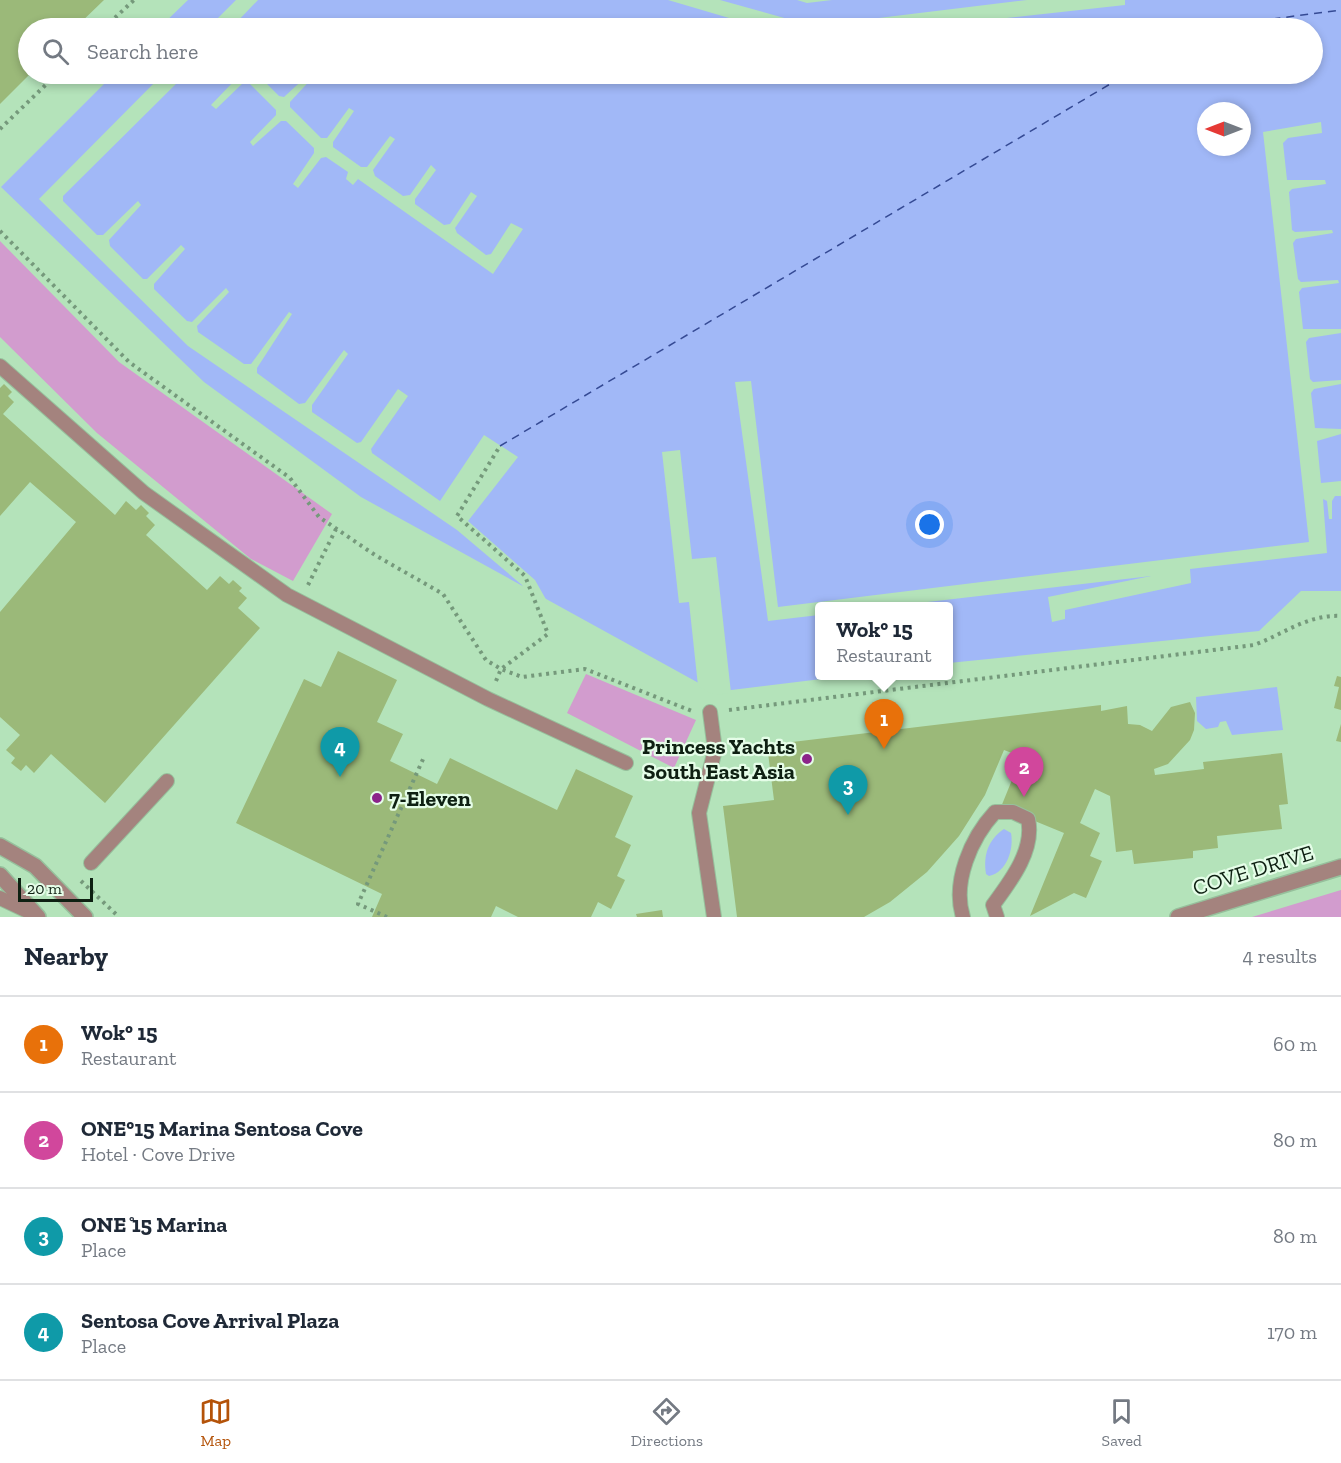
<!DOCTYPE html>
<html lang="en">
<head>
<meta charset="utf-8">
<style>
	:root { --surface:#fff; --page:#f2f2f3; --text:#1f2937; --muted:#747a83; --line:#e0e1e3; --accent:#b45309 }
	body { margin:0; font-family:"Zilla Slab",serif; background:var(--page); color:var(--text) }
	.compass { position:absolute; left:1197px; top:102px; width:54px; height:54px; border-radius:50%; background:var(--surface); box-shadow:0 3px 9px #0003; rotate:270deg }
	.scale { position:absolute; left:18px; bottom:15px; width:75px; box-sizing:border-box; padding-left:6px; border:3px solid #0e2012; border-top:0; font-size:16px; line-height:21px; white-space:nowrap; color:#0e2012; -webkit-text-stroke:4px #e5fde8; paint-order:stroke }
	.you { position:absolute; left:930px; top:525px; width:21px; height:21px; margin:-15px; border:4px solid #fff; border-radius:50%; background:#1a73e8; box-shadow:0 0 0 9px #1a73e833 }
	.badge { display:grid; place-items:center; width:39px; height:39px; border-radius:50%; background:var(--accent); color:#fff; font-size:20px; font-weight:700 }
	.pin { position:absolute; translate:-50% -50px; filter:drop-shadow(0 2px 3px #0008) }
	.pin::after { content:''; position:absolute; top:32px; width:21px; height:18px; background:inherit; clip-path:polygon(0 0,100% 0,50% 100%) }
	.popup { position:absolute; left:815px; top:602px; width:138px; height:78px; box-sizing:border-box; display:grid; place-content:center; border-radius:6px; background:var(--surface); filter:drop-shadow(0 2px 4px #0005); font-size:20px; white-space:nowrap; color:var(--muted) }
	.popup b { font-size:22px; color:var(--text) }
	.popup::after { content:''; position:absolute; left:50%; top:100%; margin-left:-12px; border:12px solid transparent; border-top-color:var(--surface) }
	.list { margin:0; padding:0; list-style:none }
	h2 { display:flex; justify-content:space-between; align-items:center; height:78px; margin:0; padding:0 24px; font-size:26px }
	h2 small { font-size:20px; font-weight:400; color:var(--muted) }
	.list li { display:grid; grid-template-columns:39px 1fr auto; gap:18px; align-items:center; box-sizing:border-box; height:96px; padding:0 24px; border-top:2px solid var(--line) }
	.list b { display:block; font-size:22px; white-space:nowrap }
	.list p { margin:0; font-size:20px; white-space:nowrap; color:var(--muted) }
	.list em { font-size:20px; font-style:normal; color:var(--muted) }
	.icon { flex:none; width:33px; height:33px; fill:none; stroke:currentColor; stroke-width:2; stroke-linecap:round; stroke-linejoin:round }
	.map { position:relative; flex:none; width:1341px; height:917px; overflow:hidden }
	.search { position:absolute; background:var(--surface); box-shadow:0 3px 9px #0003; left:18px; right:18px; top:18px; height:66px; display:flex; align-items:center; gap:15px; box-sizing:border-box; padding:0 21px; border-radius:33px; color:var(--muted); font-size:22px }
	.sheet { height:462px; background:var(--surface) }
	nav { display:flex; justify-content:space-around; align-items:center; box-sizing:border-box; height:84px; border-top:2px solid var(--line); background:var(--surface); font-size:16px; color:var(--muted) }
	nav a { display:grid; justify-items:center; gap:3px }
	nav .on { color:var(--accent) }
	.map>svg:first-child { display:block }
</style>
</head>
<body>
<div class="map">
<svg width="1341" height="917" viewBox="0 0 1341 917">
	<rect width="100%" height="100%" fill="#b4e3ba"/>
	<g fill="#d29cce">
		<path d="M0,241l119,121 213,152 -39,67 -42,-22 -154,-126 -97,-96z"/>
		<path d="M586,674l110,46 -22,48 -107,-55z"/>
		<path d="M1341,890v27h-89z"/>
	</g>
	<g fill="#a1b8f7" fill-rule="evenodd">
		<path d="M188,0h609l10,3 25,-3h509v591h-40l-42,40 -310,32 -1,-57h-128v70h26l-131,16 -354,-195 -157,-115 -203,-195 113,-113h1198v-46h-1153zM1206,111h36v36h-36z"/>
		<path d="M1277,687l6,43 -51,5 -6,-14 -6,1 -2,5 -12,2 -9,-8 -1,-24z"/>
		<path d="M1004,829l7,4c3,16 -4,39 -22,43l-3,-2c-3,-19 2,-34 18,-45z"/>
	</g>
	<g fill="#b4e3ba">
		<path d="M236,0h22l-27,28h-23z"/>
		<path d="M668,0h52l93,26 214,-26h98v5l-209,23h-153z"/>
		<path d="M163,74h23l-123,122v5l34,34h6l35,-34 3,4 -32,35 1,6 33,33h4l34,-34 4,4 -31,35v5l33,32 5,1 34,-34 3,4 -32,34 1,6 46,32h7l38,-52 3,2 -35,54v5l42,31 6,-1 39,-53 4,4 -36,51v7l45,31 4,-1 37,-53 10,7 -37,53 1,4 68,48 44,-66 34,22 -50,64 67,59 13,23 -23,-12 -3,-6 -65,-55 -269,-184 -149,-147z"/>
		<path d="M237,74h20l22,22 5,1 25,-23h7l-26,28v5l31,31h6l22,-30 5,3 -21,31v5l28,20h6l23,-31 5,3 -22,31 2,6 28,20 7,-1 21,-30 5,5 -21,29v5l29,21 6,-1 21,-32 6,4 -22,32 2,5 29,22 5,-1 20,-31 12,6 -30,45 -135,-95 -5,6 -7,-6 2,-7 -22,-15 -5,1 -23,30 -5,-4 21,-31v-5l-28,-27h-5l-28,25 -3,-4 26,-27v-5l-28,-28 -5,1 -27,26 -5,-4 26,-27z"/>
		<path d="M1321,122l1,11 -34,5 -5,5 4,37h38l1,4 -34,5 -3,3 3,38 3,2 37,-2 1,3 -37,6 -3,4 5,36 3,3 37,-2 1,3 -37,5 -3,4 4,37h38v4l-32,5 -3,4 4,37 3,3 28,-2v4l-27,5 -3,4 4,35 26,1v5l-24,7 4,42 20,-2v15h-6l-3,5v18h-3l-2,-18 -4,-2 4,54 -137,16 1,14 -126,27v9l-13,3 -4,-25 103,-21 -258,30h-73l-1,9 -51,6 -33,-239 16,-1 27,226 531,-65 -46,-410z"/>
		<path d="M680,450l12,109 24,-2 15,136 -17,2 -16,-9 -9,-84 -10,1 -17,-151z"/>
	</g>
	<g fill="none" stroke-linecap="round" stroke-linejoin="round">
		<g stroke="#354a94" stroke-width="1.5" stroke-dasharray="8 6" stroke-linecap="butt">
			<path d="M1203,28l138,-18"/>
			<path d="M500,446l627,-372"/>
		</g>
	</g>
	<g fill="#9bb979">
		<path d="M0,0h104l-29,28h-47l2,46 -30,30z"/>
		<path d="M4,384l8,8 -4,4 6,6 -11,12 112,101 11,-14 10,9 5,-5 8,8 -3,3 9,9 -9,10 61,55 13,-14 9,8 4,-4 9,8 -3,3 8,7 -9,10 22,20 -155,175 -54,-49 -17,19 -8,-8 -5,6 -10,-8 4,-5 -9,-8 14,-15 -20,-18v-105l76,-90 -46,-40 -30,34v-128z"/>
		<path d="M338,651l59,29 -20,42 26,12 -13,27 47,23 13,-26 107,52 19,-41 57,27 -18,41 16,8 -14,31 8,4 -14,29 -13,-7 -7,15h-73l-22,-11 -5,11h-119l10,-23 -146,-71 68,-144 17,8z"/>
		<path d="M1337,676l4,1v33l-7,-2 5,-21 -5,-1z"/>
		<path d="M1190,702l5,11 -1,17 -4,10 -22,24 -14,5 1,6 49,-6 -1,-7 79,-9 6,51 -9,1 3,24 -65,7 1,12 -25,3v7l-59,6 -2,-14 -16,2 -6,-56 -15,-7 -15,34 20,10 -10,23 12,5 -16,37 -12,-5 -44,23 34,-83 -63,-26 13,-32 -4,-2 7,-18 -13,-5 -19,45 -26,41 -32,36 -37,30 -26,15h-127l-14,-111 51,-6 -7,-55 334,-40v6l26,-5 1,18 12,1 12,6 19,-24z"/>
		<path d="M1341,724v18l-5,-1z"/>
		<path d="M662,910l1,7h-26l-1,-3z"/>
	</g>
	<g fill="none" stroke-linecap="round" stroke-linejoin="round">
		<defs>
			<g id="service">
				<path d="M0,366l144,127 143,102 201,104 138,64"/>
				<path d="M710,712l5,38 -16,63 15,104"/>
				<path d="M91,863l76,-82"/>
				<path d="M0,898l36,17"/>
				<path d="M963,917c-11,-35 8,-79 32,-105h18l15,7c7,31 -18,63 -35,86l4,12"/>
			</g>
			<g id="minor">
				<path d="M0,846l35,20 50,51"/>
				<path d="M0,875l38,42"/>
				<path d="M1178,917l163,-50"/>
			</g>
		</defs>
		<use href="#service" stroke="#96c09c" stroke-width="16"/>
		<use href="#minor" stroke="#96c09c" stroke-width="18"/>
		<g stroke="#75997b" stroke-width="4" stroke-dasharray="3 4.5" stroke-linecap="butt">
			<path d="M104,28l30,-28"/>
			<path d="M0,129l57,-55"/>
			<path d="M0,231l129,131 161,116 29,39 56,38 68,39 43,66 15,9 21,8 63,-8 107,42"/>
			<path d="M308,585l28,-56"/>
			<path d="M496,681l5,-12 47,-35 -23,-58 -68,-60 43,-70"/>
			<path d="M729,710l525,-65c30,-11 54,-31 87,-29"/>
			<path d="M81,881l38,36"/>
			<path d="M387,917l-29,-13 66,-147"/>
		</g>
		<use href="#service" stroke="#a4837e" stroke-width="14"/>
		<use href="#minor" stroke="#a4837e" stroke-width="15"/>
	</g>
	<g fill="#8c248a" stroke="#e5fde8" stroke-width="2">
		<circle cx="807" cy="759" r="6"/>
		<circle cx="377" cy="798" r="6"/>
	</g>
	<g text-anchor="middle" dominant-baseline="central" stroke-width="4.5" stroke-linejoin="round" paint-order="stroke">
		<g font-size="22" font-weight="bold" fill="#0e2012" stroke="#e5fde8" text-anchor="end">
			<text x="795" y="746">Princess Yachts<tspan x="795" dy="25">South East Asia</tspan></text>
			<text x="389" y="798" text-anchor="start">7-Eleven</text>
		</g>
		<g font-size="22" fill="#0e2012" stroke="#e5fde8">
			<text transform="translate(1253 870) rotate(-17)">COVE DRIVE</text>
		</g>
	</g>
</svg>
<svg class="compass" viewBox="-18 -18 36 36"><path d="M0-13l5 13h-10z" fill="#e53935"/><path d="M0 13l5-13h-10z" fill="#747a83"/></svg>
<div class="scale">20 m</div>
<div class="you"></div>
<div class="pin badge" style="left:884px;top:749px;background:#e8710a">1</div>
<div class="popup"><b>Wok° 15</b>Restaurant</div>
<div class="pin badge" style="left:1024px;top:797px;background:#d1479c">2</div>
<div class="pin badge" style="left:848px;top:815px;background:#0f9aa8">3</div>
<div class="pin badge" style="left:340px;top:777px;background:#0f9aa8">4</div>
<div class="search"><svg class="icon" aria-label="search" viewBox="0 0 24 24"><circle cx="10" cy="10" r="6"/><path d="M15 15l6 6"/></svg>Search here</div>
</div>
<section class="sheet">
<h2>Nearby<small>4 results</small></h2>
<ul class="list">
<li><span class="badge" style="background:#e8710a">1</span><div><b>Wok° 15</b><p>Restaurant</p></div><em>60 m</em></li>
<li><span class="badge" style="background:#d1479c">2</span><div><b>ONE°15 Marina Sentosa Cove</b><p>Hotel · Cove Drive</p></div><em>80 m</em></li>
<li><span class="badge" style="background:#0f9aa8">3</span><div><b>ONE ̊15 Marina</b><p>Place</p></div><em>80 m</em></li>
<li><span class="badge" style="background:#0f9aa8">4</span><div><b>Sentosa Cove Arrival Plaza</b><p>Place</p></div><em>170 m</em></li>
</ul>
</section>
<nav>
<a class="on"><svg class="icon" aria-label="map" viewBox="0 0 24 24"><path d="M3 6l6-2 6 2 6-2v14l-6 2-6-2-6 2zM9 4v14M15 6v14"/></svg>Map</a>
<a><svg class="icon" aria-label="directions" viewBox="0 0 24 24"><path d="M12 3l9 9-9 9-9-9zM9 14v-3h6M13 9l2 2-2 2"/></svg>Directions</a>
<a><svg class="icon" aria-label="saved" viewBox="0 0 24 24"><path d="M7 4h10v16l-5-4-5 4z"/></svg>Saved</a>
</nav>
</body>
</html>
